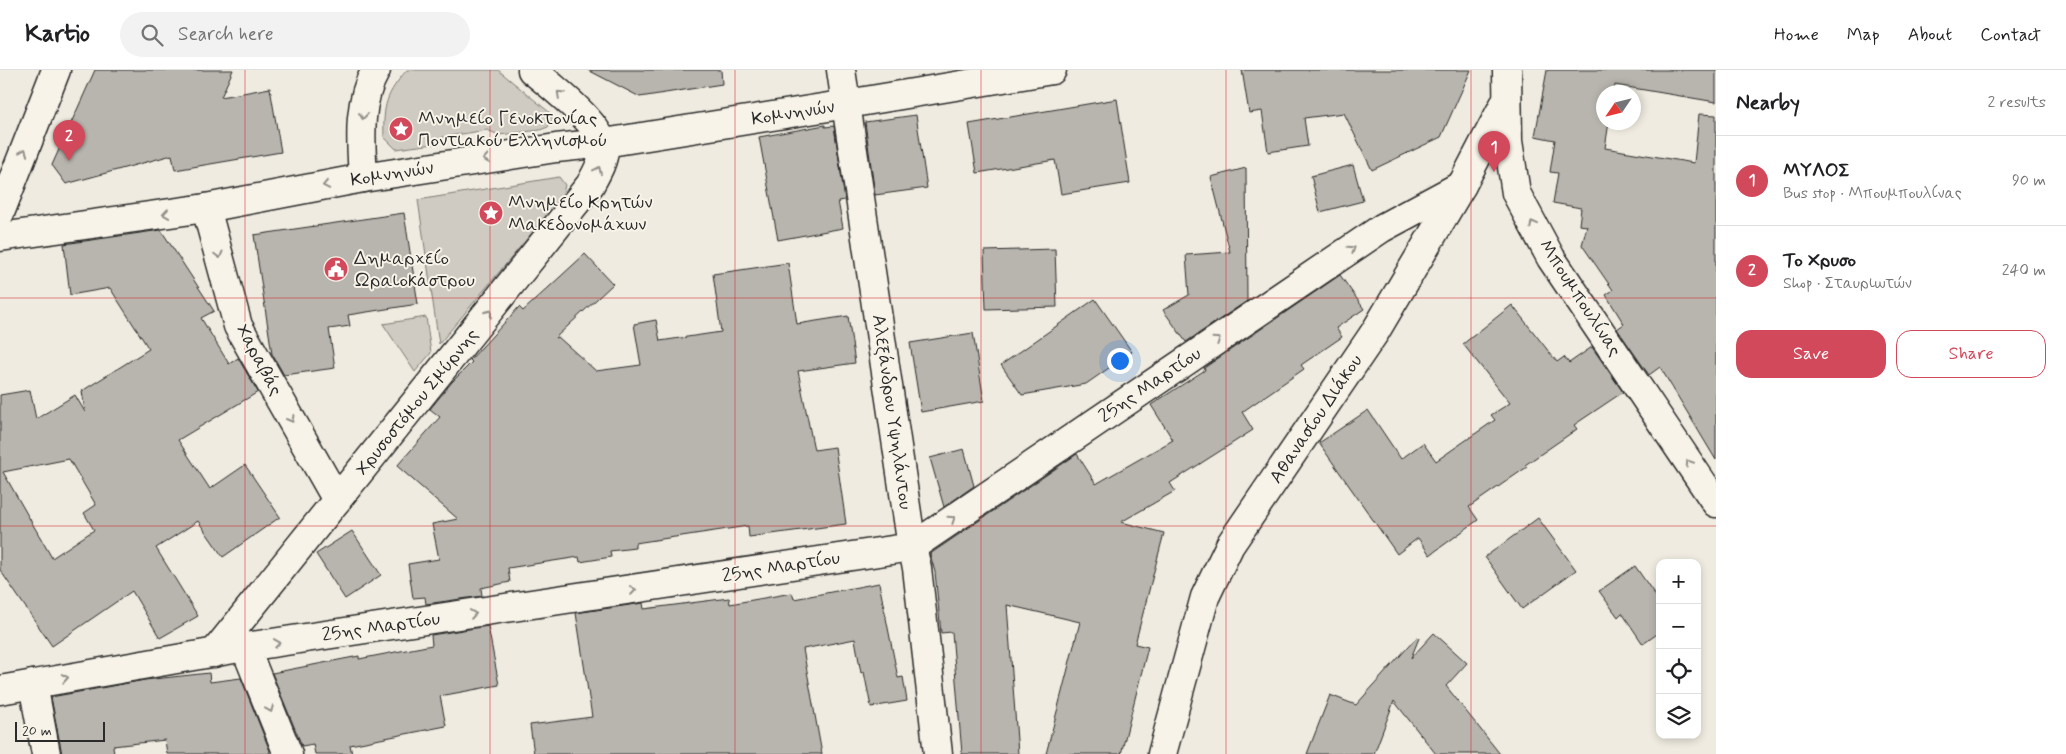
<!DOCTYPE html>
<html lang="en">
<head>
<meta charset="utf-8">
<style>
	:root { --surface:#fff; --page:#f2f2f2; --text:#202124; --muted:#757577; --line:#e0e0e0; --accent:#d1495b }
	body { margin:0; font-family:Mynerve,sans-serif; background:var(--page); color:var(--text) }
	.controls { position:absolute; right:15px; bottom:15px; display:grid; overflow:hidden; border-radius:10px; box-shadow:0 2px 8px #0003 }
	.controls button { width:45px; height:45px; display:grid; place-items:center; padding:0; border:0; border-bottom:1px solid var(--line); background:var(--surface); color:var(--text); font:25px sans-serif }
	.compass { position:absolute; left:1596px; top:15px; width:45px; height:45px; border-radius:50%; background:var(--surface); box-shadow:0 2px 8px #0003; rotate:235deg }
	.scale { position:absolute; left:15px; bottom:12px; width:90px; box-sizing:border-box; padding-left:5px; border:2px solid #2b2b2b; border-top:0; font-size:14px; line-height:18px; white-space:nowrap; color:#2b2b2b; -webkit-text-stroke:4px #f7f3e8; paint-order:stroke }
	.you { position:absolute; left:1119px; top:290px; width:18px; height:18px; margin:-12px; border:4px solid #fff; border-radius:50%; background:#1a73e8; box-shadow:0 0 0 8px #1a73e833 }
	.badge { display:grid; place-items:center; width:32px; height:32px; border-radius:50%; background:var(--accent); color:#fff; font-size:16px; font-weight:700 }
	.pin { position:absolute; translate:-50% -41px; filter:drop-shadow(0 1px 2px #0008) }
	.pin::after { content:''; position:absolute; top:26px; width:18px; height:15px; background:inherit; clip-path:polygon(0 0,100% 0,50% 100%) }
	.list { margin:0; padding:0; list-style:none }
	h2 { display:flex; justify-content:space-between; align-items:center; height:65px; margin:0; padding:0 20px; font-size:21px }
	h2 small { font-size:16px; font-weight:400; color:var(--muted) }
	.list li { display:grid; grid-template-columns:32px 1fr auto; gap:15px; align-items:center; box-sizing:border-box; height:90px; padding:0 20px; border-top:1px solid var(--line) }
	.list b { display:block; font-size:19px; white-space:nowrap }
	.list p { margin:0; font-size:16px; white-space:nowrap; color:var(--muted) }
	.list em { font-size:16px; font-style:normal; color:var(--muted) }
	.actions { display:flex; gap:10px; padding:15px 20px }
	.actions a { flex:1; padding:11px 0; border:1px solid var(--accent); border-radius:15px; text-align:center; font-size:18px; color:var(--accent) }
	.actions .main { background:var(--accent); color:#fff }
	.icon { flex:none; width:28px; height:28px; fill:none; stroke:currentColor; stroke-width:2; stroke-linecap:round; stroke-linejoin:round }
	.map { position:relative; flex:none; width:1716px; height:684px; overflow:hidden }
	header { display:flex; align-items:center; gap:30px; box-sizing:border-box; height:70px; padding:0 25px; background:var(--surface); border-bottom:1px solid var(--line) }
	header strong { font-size:24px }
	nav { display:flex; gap:28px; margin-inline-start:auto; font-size:18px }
	.search { width:350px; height:45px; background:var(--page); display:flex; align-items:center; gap:12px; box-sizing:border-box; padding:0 18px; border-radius:28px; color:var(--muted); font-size:19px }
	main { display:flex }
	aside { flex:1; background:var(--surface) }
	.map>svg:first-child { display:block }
</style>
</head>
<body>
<header>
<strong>Kartio</strong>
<div class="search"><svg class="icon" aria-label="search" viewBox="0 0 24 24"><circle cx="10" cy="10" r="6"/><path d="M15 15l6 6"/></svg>Search here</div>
<nav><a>Home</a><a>Map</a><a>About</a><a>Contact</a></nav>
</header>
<main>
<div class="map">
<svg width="1716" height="684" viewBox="0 0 1716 684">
	<rect width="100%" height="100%" fill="#efebe0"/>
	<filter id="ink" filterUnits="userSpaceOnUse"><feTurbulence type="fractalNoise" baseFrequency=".02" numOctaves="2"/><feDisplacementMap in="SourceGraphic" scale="10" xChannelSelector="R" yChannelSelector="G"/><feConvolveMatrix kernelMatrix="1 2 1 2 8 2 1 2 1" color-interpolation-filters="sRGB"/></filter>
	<g filter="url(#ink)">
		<g fill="#cfcbc2" stroke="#7d7b76">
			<path d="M407,0h91l51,42 4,7 -5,8 -8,3 -41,5 -12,-5 -44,7 -9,7 -38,5 -12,-12c-1,-32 2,-43 23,-67z"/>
			<path d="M559,107l6,8 -3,12 -123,147 -21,-144z"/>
			<path d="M426,247l5,36 -16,19 -32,-48z"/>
		</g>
		<g fill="#b8b5ae" stroke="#2b2b2b" fill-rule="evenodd">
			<path d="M95,0h138l-12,27 49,-9 11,64 -106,18 -3,-15 -106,29 -14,-19z"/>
			<path d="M588,0h133l1,14 -82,13z"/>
			<path d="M1242,0h229l-30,67 -69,33 -28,-57 -40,5 4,28 -40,6 -6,-41 -13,2z"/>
			<path d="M1547,0h169v32l-101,-17 -1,7h-10v30h5l-4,26 89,15 5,-49 17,1v345l-56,-93 -11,8 -32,-46 7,-5 -18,-29 7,-5 -31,-45 5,-19 -8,-1 2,-17 -28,-5 5,-30 -8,-1 5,-32 -20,-4z"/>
			<path d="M1117,29l13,84 -69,11 -6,-34 -78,13 -8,-49z"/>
			<path d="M916,45l11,73 -52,7 -10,-73z"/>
			<path d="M825,55v2l9,-1 11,74 -7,1 5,27 -65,12 -19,-103z"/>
			<path d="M1353,95l10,36 -43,11 -9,-36z"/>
			<path d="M1246,98l1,133 -61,41 -23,-32 26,-15 -3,-40 44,-3 -19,-75z"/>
			<path d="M404,143l14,91 -70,11 2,11 -21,3 6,39 -51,7 -12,-21 -18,-119z"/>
			<path d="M161,160l53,81 -13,7 28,46 9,-6 20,34 -80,48 32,49 35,-24 35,52 -57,40 -25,-36 -42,27 42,68 -38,22 -28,-47 -80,55 -52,-76v-175l30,-5 6,29 39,-24 10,17 -3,-21 67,-42 -39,-61 -40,7 -6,-51zM69,389l27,46 -12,8 10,17 -42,28 -49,-86z"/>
			<path d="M1055,179l2,58 -71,2 -2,-58z"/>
			<path d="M585,184l28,30 -58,54 3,-1 38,34 45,-6 -7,-41 22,-4 4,21 61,-9 -8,-58 75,-11 9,61 51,-8 7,47 -57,8 16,79 21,-3 11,77 -97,13 -1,-11 -113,17v5l-25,3 1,6 -31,5 -1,-5 -71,11 2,14 -29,6 1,8 -56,8 -1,-7 -12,1 -5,-34 31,-5 -7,-35 26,-5 -61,-53 43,-49 -10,-8 22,-27 20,-20 -2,-2 49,-53 4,4z"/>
			<path d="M1340,205l24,34 -28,19 6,9 -41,28 3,4 -62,43 11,18 -83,53 5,8 -54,31 43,11 -29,111 13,3 -27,107h-75l34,-132 -73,-17 11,149h-56l-10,-122 -11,1 -6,-61 -5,-18 147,-100 19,30 77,-44 -22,-35 54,-35 -1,-2z"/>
			<path d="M1095,229l37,53 -46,32 -64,11 -21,-30z"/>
			<path d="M1512,235l45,57 7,-5 5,6 23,-16 31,45 -49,33 3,4 -52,36 2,2 -58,40 9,13 -48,35 -12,-17 -21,16 -78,-111 49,-33 33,49 22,-16 13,18 59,-41 -4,-5 19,-12 -47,-59z"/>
			<path d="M973,263l11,68 -63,11 -11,-69z"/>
			<path d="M964,379l10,37 -30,21 -14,-49z"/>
			<path d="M1538,448l38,52 -54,39 -37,-52z"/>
			<path d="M352,461l29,44 -36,24 -29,-45z"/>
			<path d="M1635,496l25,36v30l-17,12 -21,-31 -4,4 -19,-26z"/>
			<path d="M879,513l19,95 5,-1 4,24 -36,6 -7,-35 -3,1 -6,-34 -52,10 19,105h-288l-4,-29 62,-8 -16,-104 67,-10 1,6 85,-11 1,6 62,-11 2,6z"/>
			<path d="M488,556l11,59 -59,11 6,30 -96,19 2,9h-37l-2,-10 -11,2 -30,-73 87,-17v3l73,-14 -1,-10z"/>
			<path d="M1434,563l33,30 -21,23 54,68h-64l-42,-53 -20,53h-67l23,-59 26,10 61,-68 2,1 -8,20z"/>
			<path d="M209,603l1,9 31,-4 29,73 -1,3h-102l-2,-14 -52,6 1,8h-52l-11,-57 94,-17z"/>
		</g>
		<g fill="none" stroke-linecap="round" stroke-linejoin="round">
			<defs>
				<g id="street">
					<path d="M1507,0l1,71 8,52 35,65 165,245"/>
					<path d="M847,34l205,-34"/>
					<path d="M363,108c-2,-36 -6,-76 13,-108"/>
					<path d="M206,138l32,118 99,174"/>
					<path d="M0,143l56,-143"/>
					<path d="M245,577l43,107"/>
					<path d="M214,583l376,-468c6,-11 14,-24 14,-36 0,-22 -55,-65 -72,-79"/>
					<path d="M33,614l13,70"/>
					<path d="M938,684l-21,-186 -5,-21 470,-319 80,-43"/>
					<path d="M1162,684l43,-157 25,-52 145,-213 87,-147 45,-86"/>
				</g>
				<g id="secondary">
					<path d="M0,167l206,-29 157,-30 193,-30 48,-5 243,-39"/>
					<path d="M0,620l245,-43 667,-100 -71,-477"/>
				</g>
			</defs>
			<use href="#street" stroke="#2b2b2b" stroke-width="31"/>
			<use href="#secondary" stroke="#2b2b2b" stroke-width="31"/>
			<use href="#street" stroke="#f7f3e8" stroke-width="28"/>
			<use href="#secondary" stroke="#f7f3e8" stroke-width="28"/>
		</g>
		<defs><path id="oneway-chevron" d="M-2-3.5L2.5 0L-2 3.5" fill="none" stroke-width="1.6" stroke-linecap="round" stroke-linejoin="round" transform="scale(1.25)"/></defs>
		<g stroke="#918f8a">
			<use href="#oneway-chevron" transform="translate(560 24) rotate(-137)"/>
			<use href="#oneway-chevron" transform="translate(363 46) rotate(97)"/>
			<use href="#oneway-chevron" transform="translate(24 82) rotate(-69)"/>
			<use href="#oneway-chevron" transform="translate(486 89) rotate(171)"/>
			<use href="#oneway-chevron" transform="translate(598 100) rotate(-65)"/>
			<use href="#oneway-chevron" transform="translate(326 115) rotate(169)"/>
			<use href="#oneway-chevron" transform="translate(166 144) rotate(172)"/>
			<use href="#oneway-chevron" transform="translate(1533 154) rotate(-118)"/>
			<use href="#oneway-chevron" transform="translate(1352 179) rotate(-34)"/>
			<use href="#oneway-chevron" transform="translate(219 185) rotate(75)"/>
			<use href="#oneway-chevron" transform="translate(489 243) rotate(-51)"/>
			<use href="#oneway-chevron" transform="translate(1217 270) rotate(-34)"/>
			<use href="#oneway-chevron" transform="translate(291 349) rotate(60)"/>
			<use href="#oneway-chevron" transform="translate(1689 393) rotate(-123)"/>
			<use href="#oneway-chevron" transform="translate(952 449) rotate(-34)"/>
			<use href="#oneway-chevron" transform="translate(633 520) rotate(-8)"/>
			<use href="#oneway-chevron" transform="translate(473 544) rotate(-8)"/>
			<use href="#oneway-chevron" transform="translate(277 573) rotate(-8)"/>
			<use href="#oneway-chevron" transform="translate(65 608) rotate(-10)"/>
			<use href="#oneway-chevron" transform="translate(270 639) rotate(68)"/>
		</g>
	</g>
	<path fill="none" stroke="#d62828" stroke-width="1" stroke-opacity="0.55" d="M245,0v684M490,0v684M735,0v684M981,0v684M1226,0v684M1471,0v684M0,228h1716M0,456h1716"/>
	<defs>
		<symbol id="sight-disc" viewBox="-11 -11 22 22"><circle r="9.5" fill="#d1495b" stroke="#f7f3e8"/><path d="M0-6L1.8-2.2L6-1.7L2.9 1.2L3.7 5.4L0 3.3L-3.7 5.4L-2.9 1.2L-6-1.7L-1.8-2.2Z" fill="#fff"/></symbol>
		<symbol id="civic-disc" viewBox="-11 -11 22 22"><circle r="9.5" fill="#d1495b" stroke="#f7f3e8"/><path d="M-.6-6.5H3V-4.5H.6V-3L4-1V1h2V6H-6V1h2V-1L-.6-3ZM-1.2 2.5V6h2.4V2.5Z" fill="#fff"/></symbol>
	</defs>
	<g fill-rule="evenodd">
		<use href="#sight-disc" x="387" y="45" width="28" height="28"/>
		<use href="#sight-disc" x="477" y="129" width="28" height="28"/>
		<use href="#civic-disc" x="322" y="185" width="28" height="28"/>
	</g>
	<g text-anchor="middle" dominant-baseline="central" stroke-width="4" stroke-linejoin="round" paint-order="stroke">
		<g font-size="19" fill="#2b2b2b" stroke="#f7f3e8">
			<text transform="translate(793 43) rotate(-9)">Κομνηνών</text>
			<text transform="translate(392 104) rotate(-9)">Κομνηνών</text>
			<text transform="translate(1580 228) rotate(57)">Μπουμπουλίνας</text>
			<text transform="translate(259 290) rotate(62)">Χαραβάς</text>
			<text transform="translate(1150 315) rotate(-34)">25ης Μαρτίου</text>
			<text transform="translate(417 332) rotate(-51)">Χρυσοστόμου Σμύρνης</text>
			<text transform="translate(892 342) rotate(82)">Αλεξάνδρου Υψηλάντου</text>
			<text transform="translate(1316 349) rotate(-56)">Αθανασίου Διάκου</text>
			<text transform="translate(781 497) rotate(-9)">25ης Μαρτίου</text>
			<text transform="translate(381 557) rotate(-8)">25ης Μαρτίου</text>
		</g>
		<g font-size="19" fill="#2b2b2b" stroke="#f7f3e8" text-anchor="start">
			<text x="418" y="48">Μνημείο Γενοκτονίας<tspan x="418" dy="22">Ποντιακού Ελληνισμού</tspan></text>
			<text x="508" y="132">Μνημείο Κρητών<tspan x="508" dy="22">Μακεδονομάχων</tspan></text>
			<text x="354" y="188">Δημαρχείο<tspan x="354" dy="22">Ωραιοκάστρου</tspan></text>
		</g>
	</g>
</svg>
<div class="controls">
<button>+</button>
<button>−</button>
<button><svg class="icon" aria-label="locate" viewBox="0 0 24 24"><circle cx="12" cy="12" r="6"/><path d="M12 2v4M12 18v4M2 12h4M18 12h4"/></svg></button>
<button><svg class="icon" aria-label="layers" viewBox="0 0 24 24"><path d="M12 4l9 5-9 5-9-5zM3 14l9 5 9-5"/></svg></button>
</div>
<svg class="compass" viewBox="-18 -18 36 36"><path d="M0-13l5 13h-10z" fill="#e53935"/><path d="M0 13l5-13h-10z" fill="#757577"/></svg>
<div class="scale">20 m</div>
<div class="you"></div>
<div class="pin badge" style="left:1494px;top:102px">1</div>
<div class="pin badge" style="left:69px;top:91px">2</div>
</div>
<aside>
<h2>Nearby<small>2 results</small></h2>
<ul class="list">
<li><span class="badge">1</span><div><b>ΜΥΛΟΣ</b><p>Bus stop · Μπουμπουλίνας</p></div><em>90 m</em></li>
<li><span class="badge">2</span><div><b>Το Χρυσο</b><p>Shop · Σταυριωτών</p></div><em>240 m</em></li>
</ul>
<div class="actions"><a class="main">Save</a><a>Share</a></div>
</aside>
</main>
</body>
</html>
